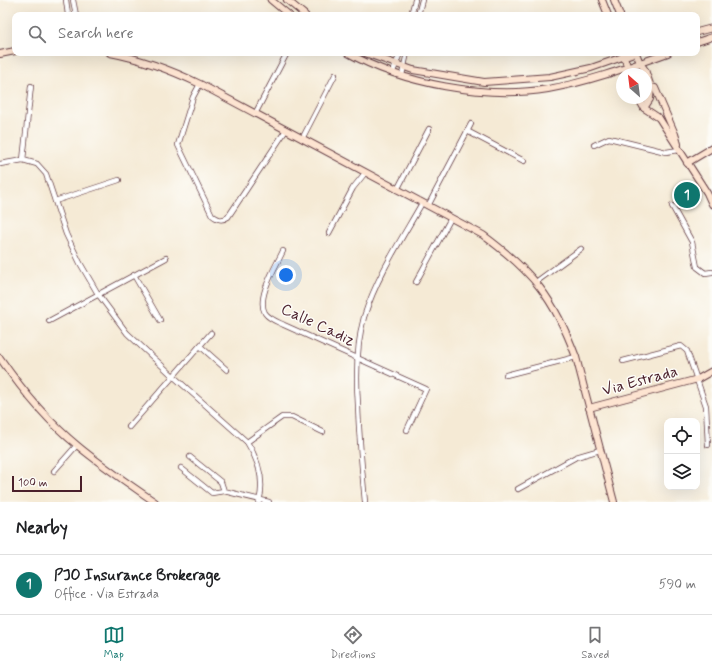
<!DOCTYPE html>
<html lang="en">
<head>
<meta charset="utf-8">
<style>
	:root { --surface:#fff; --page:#f2f2f2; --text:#202124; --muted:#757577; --line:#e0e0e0; --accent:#0f766e }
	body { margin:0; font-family:Mynerve,sans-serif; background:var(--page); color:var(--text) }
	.controls { position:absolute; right:12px; bottom:12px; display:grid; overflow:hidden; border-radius:8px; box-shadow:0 4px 16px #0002 }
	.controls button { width:36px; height:36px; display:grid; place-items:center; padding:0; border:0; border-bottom:1px solid var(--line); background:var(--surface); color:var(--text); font:20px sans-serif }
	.compass { position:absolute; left:616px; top:68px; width:36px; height:36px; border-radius:50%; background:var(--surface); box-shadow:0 4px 16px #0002; rotate:332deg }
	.scale { position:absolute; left:12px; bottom:10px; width:70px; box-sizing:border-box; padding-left:4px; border:2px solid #4a1f2b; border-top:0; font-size:11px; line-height:14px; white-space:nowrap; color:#4a1f2b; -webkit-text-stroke:3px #fdfcf7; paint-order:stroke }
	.you { position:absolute; left:286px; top:275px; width:14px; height:14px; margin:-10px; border:3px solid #fff; border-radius:50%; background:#1a73e8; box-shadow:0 0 0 6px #1a73e833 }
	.badge { display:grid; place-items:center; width:26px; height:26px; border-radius:50%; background:var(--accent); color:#fff; font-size:13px; font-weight:700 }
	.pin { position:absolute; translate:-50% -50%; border:2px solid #fff; box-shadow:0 1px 4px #0006 }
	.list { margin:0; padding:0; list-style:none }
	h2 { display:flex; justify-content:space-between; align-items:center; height:52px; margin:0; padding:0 16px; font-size:17px }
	h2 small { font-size:13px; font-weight:400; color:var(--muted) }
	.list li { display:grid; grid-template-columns:26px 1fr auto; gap:12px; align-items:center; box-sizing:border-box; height:60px; padding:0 16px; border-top:1px solid var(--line) }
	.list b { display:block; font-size:15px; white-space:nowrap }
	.list p { margin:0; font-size:13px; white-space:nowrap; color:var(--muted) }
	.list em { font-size:13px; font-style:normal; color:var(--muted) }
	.icon { flex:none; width:22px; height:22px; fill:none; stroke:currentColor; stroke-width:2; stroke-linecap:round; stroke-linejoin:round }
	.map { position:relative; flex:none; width:712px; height:502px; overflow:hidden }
	.search { position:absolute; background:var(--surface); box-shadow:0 4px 16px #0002; left:12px; right:12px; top:12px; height:44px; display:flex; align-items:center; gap:10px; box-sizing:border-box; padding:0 14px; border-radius:8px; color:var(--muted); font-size:15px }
	.sheet { height:112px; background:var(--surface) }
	nav { display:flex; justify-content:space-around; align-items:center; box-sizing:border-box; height:56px; border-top:1px solid var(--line); background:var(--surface); font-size:11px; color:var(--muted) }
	nav a { display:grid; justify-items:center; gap:2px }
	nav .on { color:var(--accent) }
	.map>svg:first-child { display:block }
</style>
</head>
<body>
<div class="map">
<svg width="712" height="502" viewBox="0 0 712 502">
	<rect width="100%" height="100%" fill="#fdfcf7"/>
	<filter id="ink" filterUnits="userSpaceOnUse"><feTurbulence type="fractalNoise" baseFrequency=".025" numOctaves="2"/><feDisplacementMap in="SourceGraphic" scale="8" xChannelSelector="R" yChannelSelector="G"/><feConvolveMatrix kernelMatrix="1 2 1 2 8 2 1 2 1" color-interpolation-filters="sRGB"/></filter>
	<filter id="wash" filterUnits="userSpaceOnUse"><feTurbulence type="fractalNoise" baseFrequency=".012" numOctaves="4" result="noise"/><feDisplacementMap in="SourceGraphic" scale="16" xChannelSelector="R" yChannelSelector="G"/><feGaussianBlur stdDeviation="0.9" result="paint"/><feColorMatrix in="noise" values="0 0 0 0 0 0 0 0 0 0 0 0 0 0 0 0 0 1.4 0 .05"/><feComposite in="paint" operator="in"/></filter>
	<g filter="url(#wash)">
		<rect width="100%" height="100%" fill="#f5ead5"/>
	</g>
	<g filter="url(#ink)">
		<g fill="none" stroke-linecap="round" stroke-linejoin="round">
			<defs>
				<g id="street">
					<path d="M66,0l2,15"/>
					<path d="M73,0l3,15"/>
					<path d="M411,15l4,-15"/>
					<path d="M418,15l4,-15"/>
					<path d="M393,72l7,-19"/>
					<path d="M402,75l5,-22"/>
					<path d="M200,84l-7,13 -15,48 34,70c6,5 10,6 16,2l58,-87"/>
					<path d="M255,114l32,-61"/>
					<path d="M467,131l57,30"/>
					<path d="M302,139l33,-64"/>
					<path d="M594,145l15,-7 57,14 13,-2"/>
					<path d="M23,160l8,-74"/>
					<path d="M0,164l23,-4 14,4 9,10 20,60 14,29 18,31 29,39 46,43 74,66c12,19 18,38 12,60"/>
					<path d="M397,190l32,-61"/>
					<path d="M55,201l64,-21"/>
					<path d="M428,206l43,-82"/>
					<path d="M672,206l20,36 5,25 8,6 7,-1"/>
					<path d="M329,233l24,-45 12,-15"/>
					<path d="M283,251c-7,15 -27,47 -18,62 4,6 13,9 19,12l142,64 -19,41"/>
					<path d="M134,275l26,45"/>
					<path d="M416,282l35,-64"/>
					<path d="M536,282l45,-33"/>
					<path d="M49,321l117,-63"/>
					<path d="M200,346l27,24"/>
					<path d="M623,361l58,-15 6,5 19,55 2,39"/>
					<path d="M506,375l70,-18"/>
					<path d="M129,427l82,-94"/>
					<path d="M247,442l35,-25h10l31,15"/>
					<path d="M190,457l31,25 3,9"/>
					<path d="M181,468l31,25 12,-2 45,11"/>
					<path d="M54,471l23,-26"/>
					<path d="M518,489l58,-32 24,-7"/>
					<path d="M365,502c-3,-32 -6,-65 -7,-97 -2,-30 -2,-59 6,-88 13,-41 37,-77 58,-114"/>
				</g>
				<g id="secondary">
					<path d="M271,0l18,15"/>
					<path d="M287,0l18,15"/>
					<path d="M602,0l6,15"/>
					<path d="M614,0l6,15"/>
					<path d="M697,32l15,-4"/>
					<path d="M697,42l15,-5"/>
					<path d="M110,53c32,6 61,17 90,31l283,151c50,37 71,63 93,122l38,145"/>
					<path d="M348,53c55,31 138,46 200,36 41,-7 81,-22 120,-36"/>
					<path d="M365,53l48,17 71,12 66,-5 41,-9 43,-15"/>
					<path d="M636,53l4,10 5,7 6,17 4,1 20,46 3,10"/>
					<path d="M0,54l15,-3"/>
					<path d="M623,54l7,20"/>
					<path d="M638,98l6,10 15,10 48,75 5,11"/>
					<path d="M644,108l6,-9 1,-12"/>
					<path d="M687,163l25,-15"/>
					<path d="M0,358c22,32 47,63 78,88 24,20 51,38 77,56"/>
					<path d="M589,408l109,-29 14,-8"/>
				</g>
			</defs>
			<use href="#street" stroke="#643d44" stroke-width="6"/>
			<use href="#secondary" stroke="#643d44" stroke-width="8"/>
			<use href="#street" stroke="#fff" stroke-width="4.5"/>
			<use href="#secondary" stroke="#fde4d1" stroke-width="6"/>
		</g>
	</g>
	<g text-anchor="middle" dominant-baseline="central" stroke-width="3" stroke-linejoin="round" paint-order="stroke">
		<g font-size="16" fill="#4a1f2b" stroke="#fdfcf7">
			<text transform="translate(318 325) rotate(25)">Calle Cadiz</text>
			<text transform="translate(640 381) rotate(-15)">Via Estrada</text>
		</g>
	</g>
</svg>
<div class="controls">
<button><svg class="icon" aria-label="locate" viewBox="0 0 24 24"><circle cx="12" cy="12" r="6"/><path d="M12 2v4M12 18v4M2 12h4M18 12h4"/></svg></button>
<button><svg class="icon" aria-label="layers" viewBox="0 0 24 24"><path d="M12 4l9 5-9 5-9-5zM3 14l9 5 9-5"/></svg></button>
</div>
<svg class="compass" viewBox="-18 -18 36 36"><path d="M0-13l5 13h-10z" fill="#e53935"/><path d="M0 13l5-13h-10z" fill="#757577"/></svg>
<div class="scale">100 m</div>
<div class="you"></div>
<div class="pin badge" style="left:687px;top:195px">1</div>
<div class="search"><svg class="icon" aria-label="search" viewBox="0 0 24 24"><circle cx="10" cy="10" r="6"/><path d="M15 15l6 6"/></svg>Search here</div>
</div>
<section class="sheet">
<h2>Nearby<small></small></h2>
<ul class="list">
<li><span class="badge">1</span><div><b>PJO Insurance Brokerage</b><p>Office · Via Estrada</p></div><em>590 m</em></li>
</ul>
</section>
<nav>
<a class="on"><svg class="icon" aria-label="map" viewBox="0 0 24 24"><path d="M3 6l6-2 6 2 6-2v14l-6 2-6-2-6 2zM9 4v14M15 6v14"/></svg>Map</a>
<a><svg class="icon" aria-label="directions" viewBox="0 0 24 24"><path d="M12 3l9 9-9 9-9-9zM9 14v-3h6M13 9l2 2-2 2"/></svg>Directions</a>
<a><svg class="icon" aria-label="saved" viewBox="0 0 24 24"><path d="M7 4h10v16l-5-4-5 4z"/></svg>Saved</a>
</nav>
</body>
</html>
